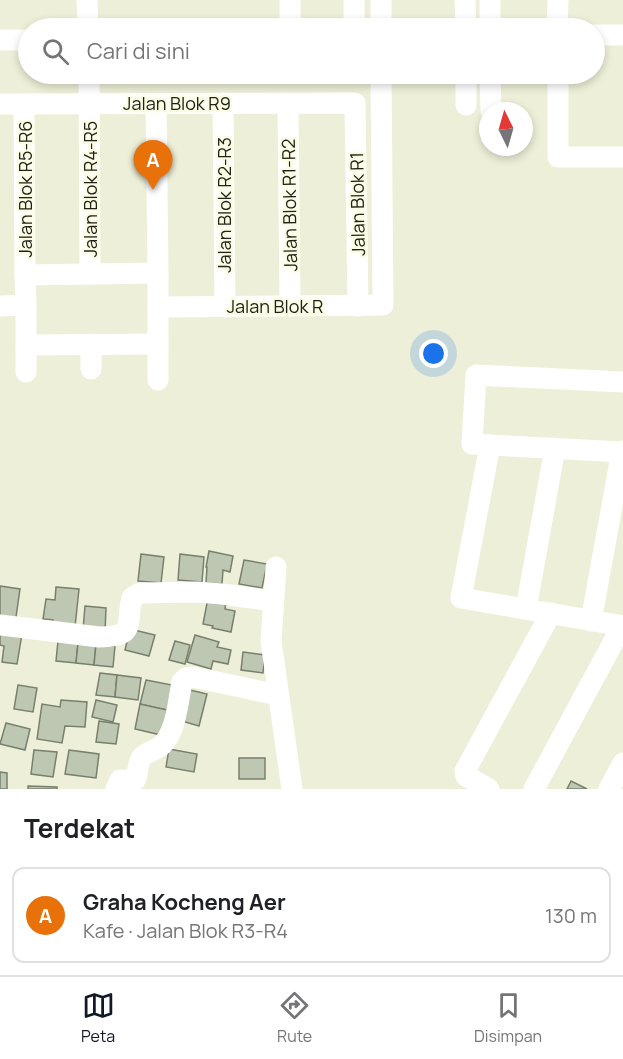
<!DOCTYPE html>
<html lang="id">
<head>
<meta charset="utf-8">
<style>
	:root { --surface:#fff; --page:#f2f2f2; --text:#202124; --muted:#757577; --line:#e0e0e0; --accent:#111827 }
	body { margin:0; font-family:Manrope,sans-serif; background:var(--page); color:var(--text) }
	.compass { position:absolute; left:479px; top:102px; width:54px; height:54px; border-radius:50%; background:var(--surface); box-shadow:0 3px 9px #0003; rotate:355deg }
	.you { position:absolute; left:434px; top:354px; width:21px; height:21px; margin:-15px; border:4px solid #fff; border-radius:50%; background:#1a73e8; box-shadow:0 0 0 9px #1a73e833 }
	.badge { display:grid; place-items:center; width:39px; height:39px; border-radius:50%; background:var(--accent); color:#fff; font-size:20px; font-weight:700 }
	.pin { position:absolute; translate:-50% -50px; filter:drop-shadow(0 2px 3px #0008) }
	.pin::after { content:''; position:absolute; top:32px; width:21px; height:18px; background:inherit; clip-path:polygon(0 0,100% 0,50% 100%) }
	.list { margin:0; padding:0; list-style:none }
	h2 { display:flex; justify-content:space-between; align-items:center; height:78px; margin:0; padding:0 24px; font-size:26px }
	h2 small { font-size:20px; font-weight:400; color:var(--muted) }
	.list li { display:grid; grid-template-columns:39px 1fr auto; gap:18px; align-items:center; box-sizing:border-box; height:96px; margin:0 12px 12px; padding:0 12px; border:2px solid var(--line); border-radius:12px }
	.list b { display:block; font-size:22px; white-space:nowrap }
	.list p { margin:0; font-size:20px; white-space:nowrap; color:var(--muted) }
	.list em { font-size:20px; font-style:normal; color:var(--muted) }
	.icon { flex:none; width:33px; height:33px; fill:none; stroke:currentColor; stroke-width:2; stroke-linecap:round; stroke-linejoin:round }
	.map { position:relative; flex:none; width:623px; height:789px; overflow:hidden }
	.search { position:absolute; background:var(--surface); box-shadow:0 3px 9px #0003; left:18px; right:18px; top:18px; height:66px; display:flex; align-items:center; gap:15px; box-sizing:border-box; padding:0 21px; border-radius:33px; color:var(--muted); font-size:22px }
	.sheet { height:186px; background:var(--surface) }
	nav { display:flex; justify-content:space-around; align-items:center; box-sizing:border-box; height:84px; border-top:2px solid var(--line); background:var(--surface); font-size:16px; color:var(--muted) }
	nav a { display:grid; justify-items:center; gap:3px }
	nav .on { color:var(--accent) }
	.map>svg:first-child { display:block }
</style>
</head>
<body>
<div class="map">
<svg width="623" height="789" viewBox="0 0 623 789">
	<rect width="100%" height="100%" fill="#eeefd8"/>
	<g fill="#bdc7b2" stroke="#77806d" stroke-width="1.5">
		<path d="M209,551l24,5 -3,16 -7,-2 -1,14 -16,-1 1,-16h-1z"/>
		<path d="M141,554l23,3 -3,26 -23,-2z"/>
		<path d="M180,554l24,3 -2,25 -24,-2z"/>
		<path d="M244,560l23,4 -5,24 -23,-4z"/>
		<path d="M0,586l20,3 -5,35 -15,-2z"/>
		<path d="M56,587l23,2 -4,38 -23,-2 1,-5 -10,-1 3,-20 9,1z"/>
		<path d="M208,598l18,3 -1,8 10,2 -4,21 -19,-4 1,-2 -10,-2z"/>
		<path d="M85,606l21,2 -1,24 -22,-2z"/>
		<path d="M130,629l25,6 -6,21 -24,-6z"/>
		<path d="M0,632l22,2 -5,30 -15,-2 2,-16 -4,-1z"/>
		<path d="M195,635l24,7 -2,5 14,3 -3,14 -15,-3 -2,8 -24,-7z"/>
		<path d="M58,641l20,2 -2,20 -20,-2z"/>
		<path d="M175,641l15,4 -5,19 -16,-4z"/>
		<path d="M78,643l18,1 -2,21 -18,-2z"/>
		<path d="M96,644l19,2 -2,21 -19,-2z"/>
		<path d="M243,652l22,3 -2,18 -22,-3z"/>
		<path d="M100,673l17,2 -2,22 -19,-2z"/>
		<path d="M117,675l24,3 -3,22 -23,-3z"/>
		<path d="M146,680l26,5 -5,25 -27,-6z"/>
		<path d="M18,685l19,3 -4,24 -19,-3z"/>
		<path d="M190,690l17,4 -8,32 -17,-5z"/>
		<path d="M61,700l26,2 -2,25 -20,-1 -3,17 -25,-4 5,-35 18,3z"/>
		<path d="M96,700l21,5 -4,17 -21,-5z"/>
		<path d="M140,704l27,6 -6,25 -26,-6z"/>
		<path d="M99,721l20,3 -3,20 -20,-2z"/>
		<path d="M6,723l24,6 -5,21 -25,-6z"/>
		<path d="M169,749l28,5 -3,18 -28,-5z"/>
		<path d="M34,750l23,2 -4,25 -22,-3z"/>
		<path d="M69,750l30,4 -3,24 -31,-4z"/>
		<rect x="239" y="758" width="26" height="21"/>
		<path d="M0,772l7,1v16h-7z"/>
		<path d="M571,781l16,8h-20z"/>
		<path d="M28,786l29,1v2h-29z"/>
	</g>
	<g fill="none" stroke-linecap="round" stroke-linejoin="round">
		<g stroke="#fff" stroke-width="21">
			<path d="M87,0l1,28"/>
			<path d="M290,0v28"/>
			<path d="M354,0v28"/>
			<path d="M381,0v28"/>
			<path d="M465,0l1,28"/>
			<path d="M490,0v28"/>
			<path d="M557,28l1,-28"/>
			<path d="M594,35h29"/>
			<path d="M0,40h28"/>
			<path d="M89,74l1,200"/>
			<path d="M466,74v31"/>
			<path d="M490,74l1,37"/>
			<path d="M558,74v83h65"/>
			<path d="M223,103l2,204"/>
			<path d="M288,103l2,203"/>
			<path d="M0,104l355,-1 3,203"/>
			<path d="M24,104l1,171"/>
			<path d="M156,104l2,169"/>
			<path d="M26,305v67"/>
			<path d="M0,306l26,-1 -1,-30 133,-2v34l225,-2 -2,-231"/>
			<path d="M158,307v73"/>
			<path d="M91,344v25"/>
			<path d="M26,345l132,-1"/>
			<path d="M623,382l-147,-7 -4,69 151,8"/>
			<path d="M490,445l-29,153 162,28"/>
			<path d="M276,567l-5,74 21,148"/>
			<path d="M526,609l29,-161"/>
			<path d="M591,621l31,-170"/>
			<path d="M0,625l99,12c39,-1 26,-12 33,-39l8,-5 57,-1 25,2 51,7"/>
			<path d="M116,789l4,-9h15c4,-7 2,-17 7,-23 3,-4 14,-7 20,-12 14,-13 16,-44 20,-63l4,-4 7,-1 85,18"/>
			<path d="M489,789l-23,-13 -1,-5 86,-158"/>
			<path d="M534,789l88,-163"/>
			<path d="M609,789l14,-26"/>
		</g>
	</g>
	<g text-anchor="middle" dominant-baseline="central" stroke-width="5" stroke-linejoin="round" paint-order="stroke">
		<g font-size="18" fill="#212119" stroke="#fcfce5">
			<text x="177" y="103">Jalan Blok R9</text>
			<text transform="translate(25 189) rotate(-90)">Jalan Blok R5-R6</text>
			<text transform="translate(90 189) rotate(-90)">Jalan Blok R4-R5</text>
			<text transform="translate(357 204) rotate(-91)">Jalan Blok R1</text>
			<text transform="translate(224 205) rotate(-90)">Jalan Blok R2-R3</text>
			<text transform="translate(289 205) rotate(-91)">Jalan Blok R1-R2</text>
			<text x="275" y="306">Jalan Blok R</text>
		</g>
	</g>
</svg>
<svg class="compass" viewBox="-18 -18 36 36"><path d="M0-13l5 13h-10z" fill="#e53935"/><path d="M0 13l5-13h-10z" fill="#757577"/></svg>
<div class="you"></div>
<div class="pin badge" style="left:153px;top:190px;background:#e8710a">A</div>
<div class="search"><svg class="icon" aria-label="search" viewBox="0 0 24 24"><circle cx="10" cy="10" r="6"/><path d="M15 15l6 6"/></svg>Cari di sini</div>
</div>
<section class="sheet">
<h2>Terdekat<small></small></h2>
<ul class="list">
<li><span class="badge" style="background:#e8710a">A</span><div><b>Graha Kocheng Aer</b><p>Kafe · Jalan Blok R3-R4</p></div><em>130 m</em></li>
</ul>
</section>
<nav>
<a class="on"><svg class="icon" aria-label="map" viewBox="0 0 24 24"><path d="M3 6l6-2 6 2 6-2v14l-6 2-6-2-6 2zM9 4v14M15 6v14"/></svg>Peta</a>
<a><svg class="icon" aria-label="directions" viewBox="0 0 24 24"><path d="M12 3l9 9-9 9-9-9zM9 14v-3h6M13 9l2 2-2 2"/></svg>Rute</a>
<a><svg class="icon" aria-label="saved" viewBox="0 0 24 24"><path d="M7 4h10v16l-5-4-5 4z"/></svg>Disimpan</a>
</nav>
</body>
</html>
